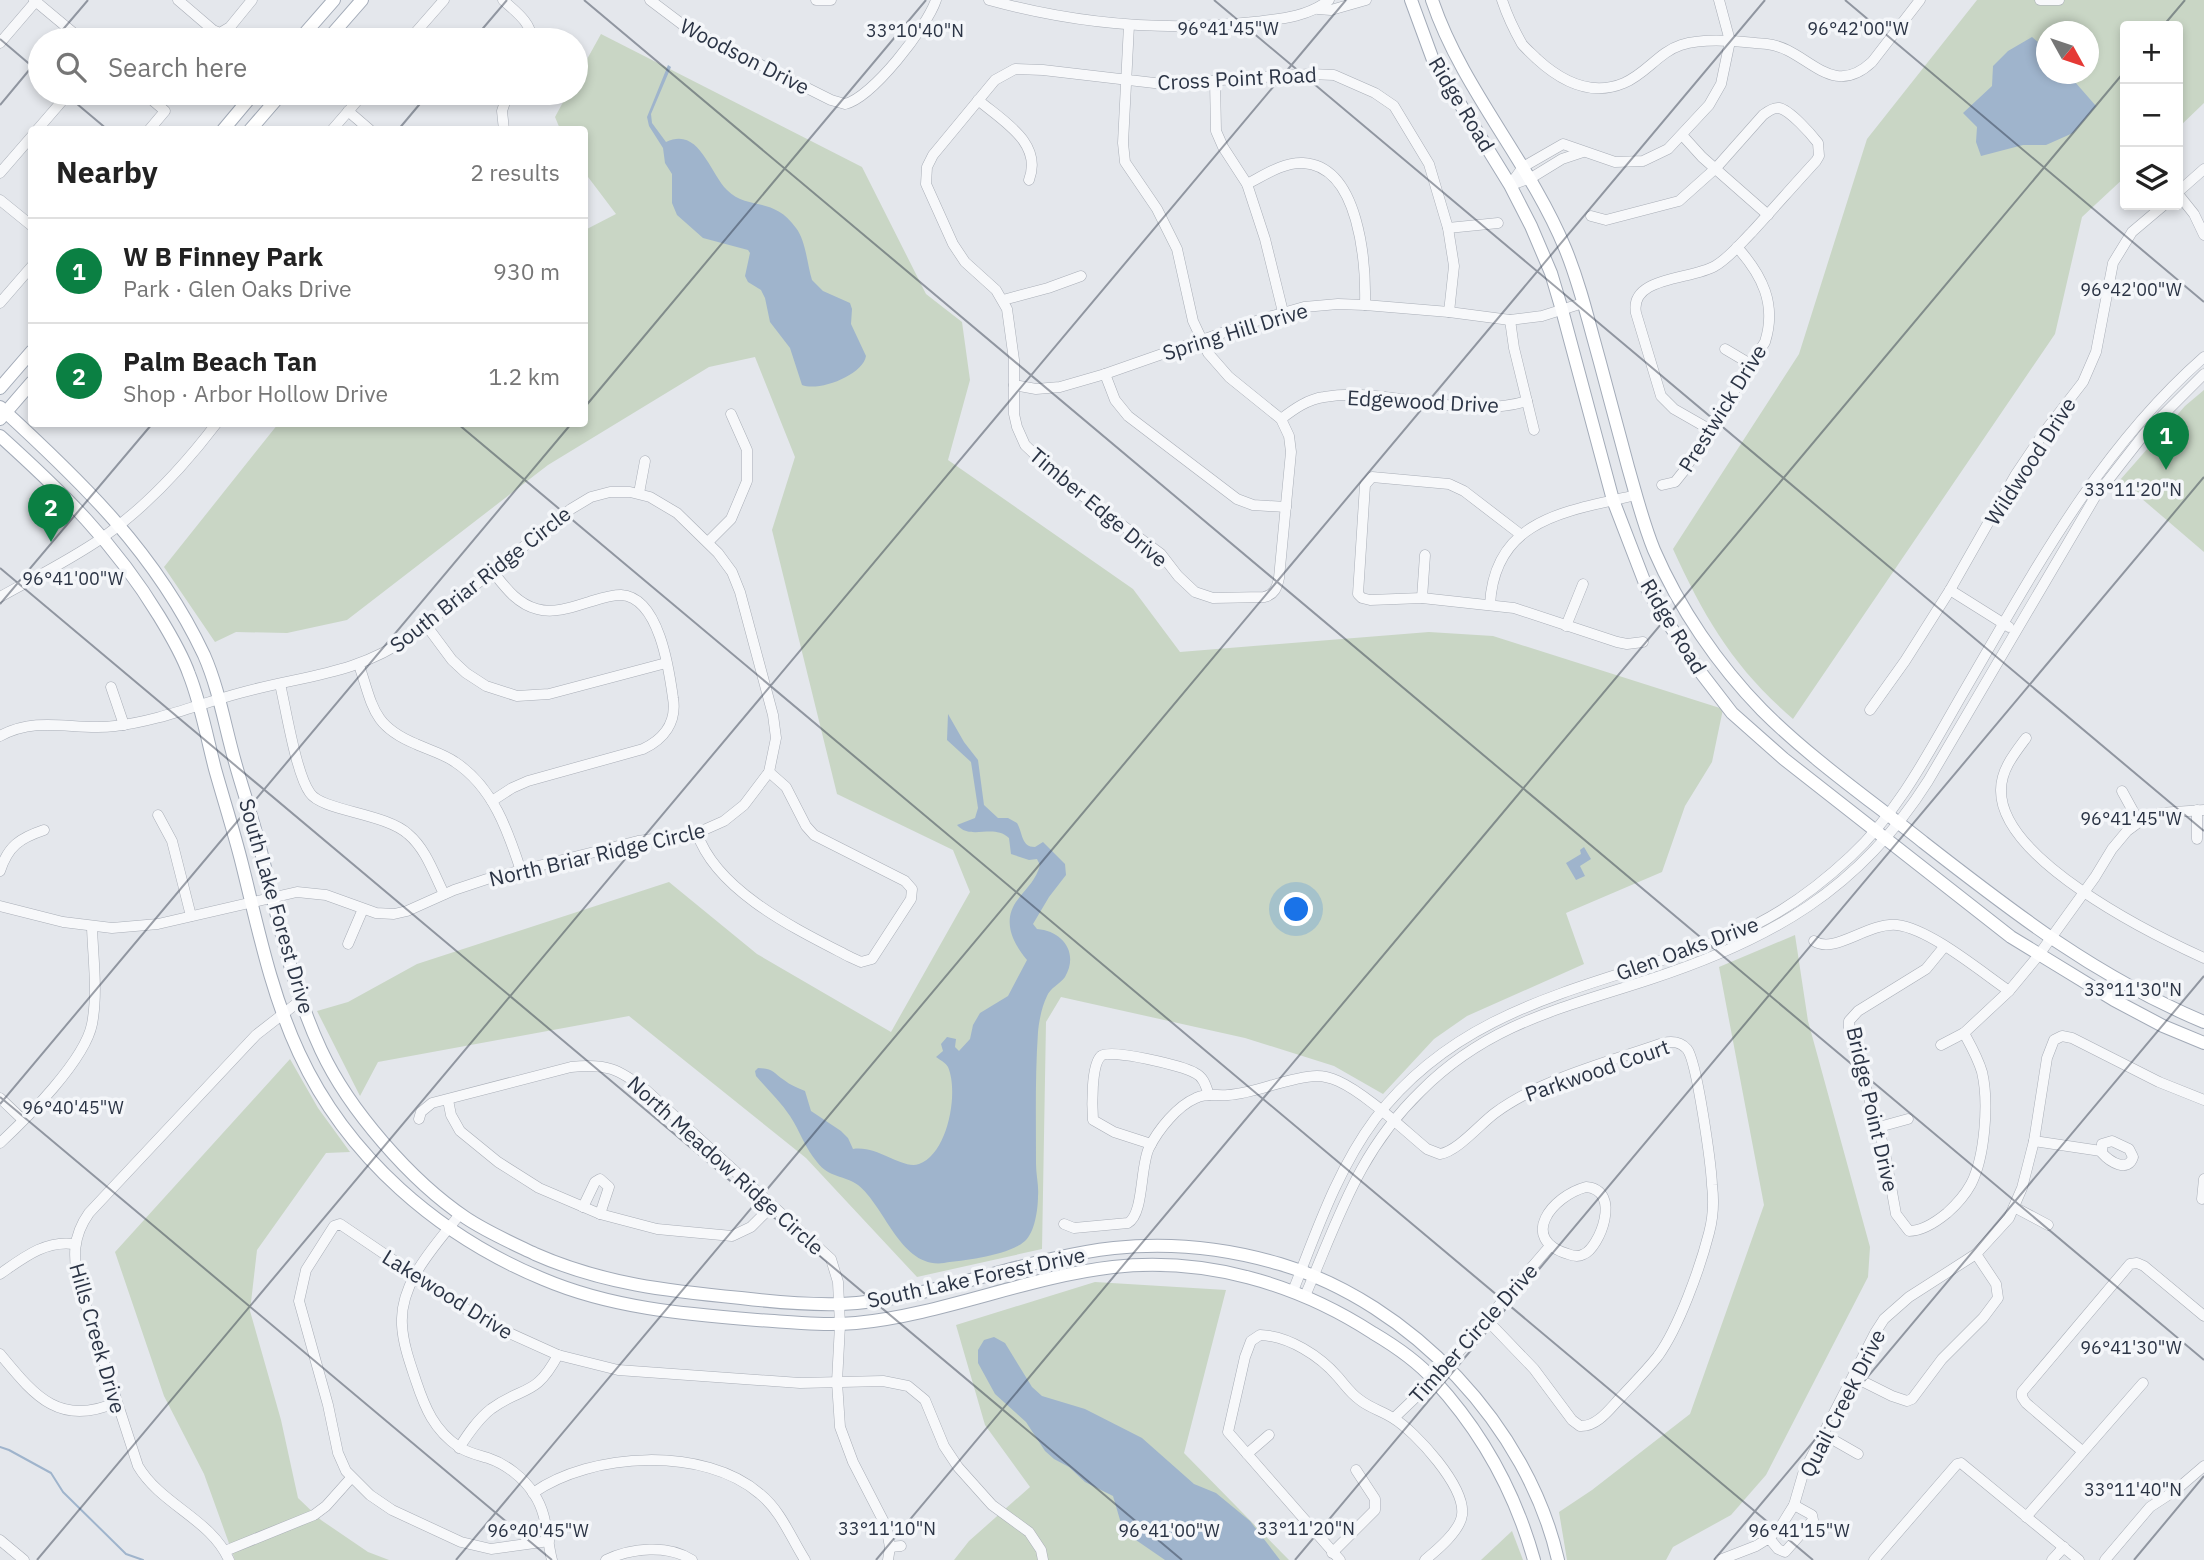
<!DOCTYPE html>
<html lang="en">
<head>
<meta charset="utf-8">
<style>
	:root { --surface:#fff; --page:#f2f2f2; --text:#222; --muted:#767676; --line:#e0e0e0; --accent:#0b8043 }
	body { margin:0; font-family:"IBM Plex Sans",sans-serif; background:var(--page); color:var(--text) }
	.controls { position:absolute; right:21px; top:21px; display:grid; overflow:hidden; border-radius:7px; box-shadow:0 4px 10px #0003 }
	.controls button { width:63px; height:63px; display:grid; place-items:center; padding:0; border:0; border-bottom:2px solid var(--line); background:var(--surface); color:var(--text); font:35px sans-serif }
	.compass { position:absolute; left:2036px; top:21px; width:63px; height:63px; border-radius:50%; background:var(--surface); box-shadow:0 4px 10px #0003; rotate:130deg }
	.you { position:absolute; left:1297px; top:910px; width:24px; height:24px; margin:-18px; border:5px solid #fff; border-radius:50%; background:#1a73e8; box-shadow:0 0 0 10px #1a73e833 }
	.badge { display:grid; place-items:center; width:46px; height:46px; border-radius:50%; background:var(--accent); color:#fff; font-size:23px; font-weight:700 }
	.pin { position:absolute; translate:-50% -58px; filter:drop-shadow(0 2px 4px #0008) }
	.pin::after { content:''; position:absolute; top:37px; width:24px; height:21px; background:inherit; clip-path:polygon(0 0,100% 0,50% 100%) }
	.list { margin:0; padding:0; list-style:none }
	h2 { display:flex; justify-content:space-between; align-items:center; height:91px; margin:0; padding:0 28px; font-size:30px }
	h2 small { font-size:23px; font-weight:400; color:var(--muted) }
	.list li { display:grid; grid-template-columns:46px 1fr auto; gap:21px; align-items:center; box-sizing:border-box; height:105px; padding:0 28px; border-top:2px solid var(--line) }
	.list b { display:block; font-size:26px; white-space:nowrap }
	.list p { margin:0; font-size:23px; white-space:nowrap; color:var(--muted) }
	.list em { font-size:23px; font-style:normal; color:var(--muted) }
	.icon { flex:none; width:38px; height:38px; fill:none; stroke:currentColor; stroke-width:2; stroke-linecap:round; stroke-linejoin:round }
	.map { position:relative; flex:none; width:2204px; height:1560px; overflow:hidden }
	.search { position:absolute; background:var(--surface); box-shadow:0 4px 10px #0003; left:28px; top:28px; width:560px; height:77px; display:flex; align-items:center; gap:18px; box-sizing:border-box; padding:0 24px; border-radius:38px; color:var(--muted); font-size:26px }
	.panel { position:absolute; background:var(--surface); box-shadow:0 4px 10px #0003; left:28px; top:126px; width:560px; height:301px; border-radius:7px }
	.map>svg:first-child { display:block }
</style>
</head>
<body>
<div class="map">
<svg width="2204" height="1560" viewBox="0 0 2204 1560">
	<rect width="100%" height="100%" fill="#e4e7ec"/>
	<g fill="#c9d6c5" fill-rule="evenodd">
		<path d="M1977,0h227v103l-26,25v-102h-53v151l-43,40 -27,117 -262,385c-59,-51 -88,-100 -120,-170l126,-195 68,-215zM2046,32h42v42h-42z"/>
		<path d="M601,34l261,133 64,127 36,28 8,58 -22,80 185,129 47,63 249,-20 64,4 230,73 -11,53 -27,44 -23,66 -96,41 18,51 -117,52 -33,23 -51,55 -49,-28 -89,-28 -184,-41 -15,25 -4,227 -125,28 -111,-119 -177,-142 -251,46 -18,34 -43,-85 31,-9 69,-38 252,-82 88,72 134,78 79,-140 -17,-42 -116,-56 -65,-264 23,-73 -40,-100 -46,10 -161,98 -201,155 -60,13 -51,-1 -21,10 -51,-75 114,-143h306l1,-194 31,-16 -31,-41 -1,-43 -24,-1 -5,-12 13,-24h8v-14z"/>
		<path d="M2204,390v162l-84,-72 65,-74z"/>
		<path d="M1795,935l13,86 62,226 -2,30 -102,198 -35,40 -58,32 -7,13h-99l-8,-48 33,-22 98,-76 74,-209 -45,-238z"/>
		<path d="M290,1059l28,49 32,44 -24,1 -69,97 -7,61 31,109 17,78 23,22 47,32 21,8h-154l-31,-86 -40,-78 -49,-144z"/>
		<path d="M1095,1282l131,8 -42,163 105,107h-335l15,-19 61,-54 -45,-62 -29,-100z"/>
		<path d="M1512,1531l11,29h-42z"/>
	</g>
	<g fill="#9fb4cc">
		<path d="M2032,37l14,12v25h22l28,32 -23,27 -27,12h-23l-42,11 -5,-14 1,-15 -14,-14 29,-27 1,-20 15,-15z"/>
		<path d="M668,65l3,2 -20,47 1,9 14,19c33,-16 43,30 61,48 20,21 46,5 69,38 10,13 11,36 16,52l11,11 27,12 2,6 -1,15 15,32c-3,19 -47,36 -64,29l-12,-37 -20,-26 -5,-24 -4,-8 -13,-8 -3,-6 5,-23 -2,-3 -45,-12 -26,-23 -5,-12v-29l-7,-11 -2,-15 -14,-22 -2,-9z"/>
		<path d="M948,714l16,28 14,18 6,45 14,13h10l9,5c6,10 4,24 18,24l8,-5 22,22 1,11 -17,22 -16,27 4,5c26,2 42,24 28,48 -5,7 -15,11 -18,19 -5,10 -8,25 -9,36 -3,44 -2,88 -2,132 0,11 3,22 2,32 0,13 -3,36 -13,45 -17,15 -59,19 -81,22 -43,6 -59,-57 -86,-78 -14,-10 -29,-7 -41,-23 -12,-14 -17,-31 -27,-46 -10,-15 -23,-27 -34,-40l-1,-5 3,-3c16,1 14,4 26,12 6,5 14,8 21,11l6,20 30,20 7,7 5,11c25,-4 49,21 66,15 29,-10 40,-72 29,-97 -3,-5 -8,-7 -12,-10l7,-6 -2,-7 6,-7 9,2 -1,8 4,4 11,-12 3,-14 7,-12 28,-17 19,-36c-15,-18 -26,-41 -8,-62 9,-12 17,-18 21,-33l-3,-6 -8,1 -18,-6 -2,-16c-16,-15 -38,3 -52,-13l18,-7 3,-10 -7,-46 -24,-22z"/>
		<path d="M1584,847l7,12 -11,7 5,10 -9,4 -10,-17 15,-9 -1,-4z"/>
		<path d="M994,1337l11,6 27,44 10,9 43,13 57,29 52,46 22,9 34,28 30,39h-115l-32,-22 -13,-18 -7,-24 -28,-14 -16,-15 -15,-8 -9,-8 -19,-29 -31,-28 -17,-31v-13l6,-10z"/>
	</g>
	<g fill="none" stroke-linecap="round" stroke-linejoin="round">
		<path stroke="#9fb4cc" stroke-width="2" d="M0,1447l9,3 42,23 12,19 63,62 17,6"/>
		<defs>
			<g id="minor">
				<path d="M34,0l48,40"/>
				<path d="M178,0l35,30 7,3 10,-6 22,-27"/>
				<path d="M503,0c13,12 28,22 29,40"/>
				<path d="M650,0l37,28 144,72 14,4c27,-6 82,-77 91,-104"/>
				<path d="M816,0h15"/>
				<path d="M989,0c87,24 175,32 265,22 26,-3 54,-5 75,-22"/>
				<path d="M1502,0c5,15 12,30 20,44 4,5 10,10 15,15 24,22 54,38 87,24 22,-9 35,-31 57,-38 27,-8 59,-3 86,-1 40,4 63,57 105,18l48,-62"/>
				<path d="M2040,0h19"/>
				<path d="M1318,9l13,1 35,-10"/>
				<path d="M1129,25l-6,118 2,19 32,47 20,40 16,72 15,32 21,24 52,42 8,17 2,16 -12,126c-2,10 -5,17 -15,19l-51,1 -18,-6 -17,-16 -17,-22 -97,-72 -39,-37 -8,-18 -3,-13v-54l-7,-51 -11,-19 -31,-28 -12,-18 -27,-60 1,-17 6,-12 62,-75 20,-11 28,1 120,14 147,-10 24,1 41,18 19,13 35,58 19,64 6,38 -5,46"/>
				<path d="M409,40l35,-40"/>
				<path d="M0,43l36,-42"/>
				<path d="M1215,81l1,50 7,16 24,37 18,55 18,73"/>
				<path d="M144,93l21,18 -16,19"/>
				<path d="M978,100c25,21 65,43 51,80"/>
				<path d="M348,111l22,19"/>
				<path d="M37,130l32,-37"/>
				<path d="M332,130l32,-37"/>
				<path d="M504,130l-2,-19 6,-18"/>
				<path d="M1683,136l19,21 66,58"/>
				<path d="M0,173l32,-37"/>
				<path d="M1247,184c16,-8 36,-22 56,-21 57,3 63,101 62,142"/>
				<path d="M1510,185l13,-18 40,-23 52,18 28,-1 25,-12 41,-44 12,-21 9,-43 -11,-41"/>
				<path d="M1511,185l20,-7 31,-19 21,-7"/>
				<path d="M2178,192l26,-23"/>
				<path d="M2178,194l16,20 10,21"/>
				<path d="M0,200l32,26"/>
				<path d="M1591,216l15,4 73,-19 37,-33 47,-53c4,-3 10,-8 16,-7 11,2 32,26 39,35l1,13 -3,5c-22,24 -43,48 -65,72 -11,11 -22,25 -36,33 -23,14 -86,10 -79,47l25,83 13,13 35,20"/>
				<path d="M1448,228l50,-5"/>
				<path d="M1003,300l45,-12 33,-12"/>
				<path d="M0,303l32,-37"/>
				<path d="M1510,320l4,28 20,82"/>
				<path d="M1725,349l27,16"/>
				<path d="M1105,374l10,26 13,16 109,83 16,6 33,2"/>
				<path d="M1014,385l22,4 24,-2 45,-13 160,-56 39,-11 34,-3 27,1 84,7 61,8 32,-4 41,-13"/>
				<path d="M1281,419c13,-10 27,-20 43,-22 65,-11 137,24 203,4"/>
				<path d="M1662,485l13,-3 8,-10 82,-130c12,-38 -3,-67 -28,-95"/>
				<path d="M639,493l6,-32"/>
				<path d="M1520,534l-56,-43 -15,-7 -77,-7 -7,8 -7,109 4,4 8,2 52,-2 92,10 103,34 10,2 16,-2"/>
				<path d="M708,542l23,-23 16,-38v-31l-16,-36"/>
				<path d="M1950,590l59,37"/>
				<path d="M0,597c34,-19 70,-37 102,-59 44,-31 82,-72 114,-114"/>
				<path d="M1422,598l3,-43"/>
				<path d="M1490,605c4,-87 78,-94 146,-110"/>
				<path d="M426,625l26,35 14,13 20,13 31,10 32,-2 117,-31"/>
				<path d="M1566,626l17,-42"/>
				<path d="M359,665c14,41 13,61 57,79 13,6 28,10 39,18 38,25 53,69 66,109"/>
				<path d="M280,684c6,25 16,90 30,109 12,18 75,20 98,41 18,15 26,40 36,60"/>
				<path d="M111,687l13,38"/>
				<path d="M1870,710l35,-49 45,-71 66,-116 29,-43 38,-49 13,-30 17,-89 19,-31 32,-27"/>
				<path d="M0,736c39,-21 74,-5 115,-10 43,-5 84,-22 125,-33 63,-18 114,-17 171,-57l160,-127 20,-12 19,-5h20l20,5 27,16 41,40 14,19 8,20 33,123 3,23 -7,34 -25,33 -20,16 -27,12 -59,8 -151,38 -33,11 -47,21 -13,3 -18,-1 -50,-18 -29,-3 -139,32 -46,4 -49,-6 -63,-16"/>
				<path d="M2026,738c-12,16 -25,32 -25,52 -1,69 148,143 203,168"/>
				<path d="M2122,791l17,31"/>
				<path d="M492,801l20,-13 16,-7 115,-32c21,-10 34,-27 30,-51 -4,-29 -14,-101 -52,-103 -11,0 -22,4 -32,7 -16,5 -35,12 -52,7 -20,-5 -32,-22 -44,-37"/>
				<path d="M2197,810v29"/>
				<path d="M158,815l14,26 19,75"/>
				<path d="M697,833c20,59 101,97 153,124l11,5 11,-3 39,-60 1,-10 -7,-8 -91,-46 -8,-9 -20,-39 -17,-15"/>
				<path d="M0,871c8,-25 20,-33 44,-41"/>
				<path d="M1814,941c20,14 54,-19 83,-16 33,4 83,46 112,66"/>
				<path d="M348,944l15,-35"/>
				<path d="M1944,947l-18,22 -68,42 -9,10v10l35,117 12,66 13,17c14,0 27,-9 38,-18 9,-8 18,-18 24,-29 14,-27 18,-82 11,-112 -4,-14 -11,-26 -18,-39"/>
				<path d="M1941,1045l23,-12 45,-42 29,-35 57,-79 17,-28 15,-18 12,-9 21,-9 44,-3"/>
				<path d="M0,1098l23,22"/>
				<path d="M448,1100l3,15 9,16 38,31 41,26 61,26 57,15 75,7 19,-9 21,-21"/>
				<path d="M419,1119l2,-7 11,-9 139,-36c35,-4 48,2 75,23l185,169 7,23 2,43 -3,57 3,45 13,35 33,64 4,21 -2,13"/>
				<path d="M1879,1127l29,-8"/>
				<path d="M2034,1141l67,10"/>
				<path d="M2112,1141l17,8 4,8c-5,16 -23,5 -31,-4v-9z"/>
				<path d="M0,1143c27,-25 85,-83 92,-119 6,-31 1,-66 0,-97"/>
				<path d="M1151,1144l-37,-12 -21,-12c-1,-13 -2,-55 8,-64 8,-8 83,10 94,17 9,4 11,14 14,22"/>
				<path d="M1586,1187c37,3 13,61 -2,67 -5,3 -11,2 -16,0 -50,-15 -16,-58 18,-67z"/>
				<path d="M2202,1199l2,-20"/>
				<path d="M583,1207l12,-25 5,-3 9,8 -9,27"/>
				<path d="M2014,1207l34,18"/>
				<path d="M460,1214c-24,31 -61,68 -58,111 1,19 8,38 14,56 9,27 18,49 43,66 9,6 19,8 29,11 18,6 36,20 46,36 14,21 12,43 18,66"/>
				<path d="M1064,1224l10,4 54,-5c16,-9 12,-57 21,-75 9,-18 28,-42 47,-50 10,-5 21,-2 32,-3 30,-2 59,-18 89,-19 7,0 14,2 21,5 27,12 65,48 89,68l13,5c18,-3 40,-30 55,-41 46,-34 114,-51 168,-70 9,-2 17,-2 24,6 10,12 24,115 25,136 2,16 1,33 -3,48 -9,35 -30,94 -51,123 -11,14 -24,27 -36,40 -11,11 -24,31 -42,30l-8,-6 -38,-51 -48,-50"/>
				<path d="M0,1274c23,-16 45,-34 74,-30"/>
				<path d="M1293,1291c23,-58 44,-121 82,-172 91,-120 229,-132 358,-184 44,-18 84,-47 118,-79 49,-46 79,-106 112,-163 70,-120 135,-243 241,-336"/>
				<path d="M1305,1296c34,-78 53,-144 116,-205 68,-68 142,-83 230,-112 119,-39 208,-89 277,-198l167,-284 50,-64 59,-59"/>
				<path d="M0,1354c34,41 59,74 117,48"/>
				<path d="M1854,1377l38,19 15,5 5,-2 30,-40 41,-41 15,-20 -2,-14 -20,-30"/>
				<path d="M1394,1418l45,-43 111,-129"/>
				<path d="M1823,1434l35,20"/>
				<path d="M459,1448c9,-14 19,-29 32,-39 33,-24 44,-11 67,-54"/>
				<path d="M2082,1451l-56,-48 -4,-6v-5l108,-128 7,-1 7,3 60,50"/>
				<path d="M1247,1454l22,-19"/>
				<path d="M533,1493c58,-41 172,-47 227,1 21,17 31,44 45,66"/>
				<path d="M2026,1517l117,-134"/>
				<path d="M1769,1538l12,-12 13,-21"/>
				<path d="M0,1540l24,20"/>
				<path d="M549,1541l-58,8 -30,-7 -69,-32 -22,-15 -24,-24 -8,-18 -10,-48 -29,-104 7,-31 28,-44 6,-2 145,98 73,33 60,15 182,13 83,-2 25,5 17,14 19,46 14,21 34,38 37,27 12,18 2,10"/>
				<path d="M890,1547l11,-1"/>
				<path d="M225,1551l89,-36 12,-9 25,-28"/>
				<path d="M1332,1553l43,-43v-11l-19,-29"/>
				<path d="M229,1560c-18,-41 -68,-55 -91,-94l-59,-181c-6,-27 -7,-48 10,-72l167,-178 45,-35"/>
				<path d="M606,1560c25,-12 62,-16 86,0"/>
				<path d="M1340,1560l-112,-128 17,-75 6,-16 9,-6c29,1 60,21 78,42 7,8 13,17 22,23 10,8 22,11 33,18 23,14 73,69 69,97 -2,16 -25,35 -37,45"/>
				<path d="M1720,1560l36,-14 13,-8 9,11 7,3 28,-32 -1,-5 -18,-10 9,-31 13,-26 59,-115 9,-14 25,-22 67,-43 33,-36 13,-30 12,-47 13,-83 7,-18 8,-4 10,2 87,44 45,18"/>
				<path d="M1874,1560l83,-96 4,-1 118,97"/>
				<path d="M2052,1560l12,-13"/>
				<path d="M2105,1560l45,-53 26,-17 28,-24"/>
			</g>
			<g id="major">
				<path d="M1411,0l22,60 77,125 21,41 20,47 11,37 51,190 35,91 47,74 37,48 52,46 227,178 103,63 49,26 41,17"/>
				<path d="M1432,0c30,89 97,161 133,248 12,29 20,59 28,89 12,43 23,86 35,130 8,28 15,56 26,83 25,58 64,115 108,160 49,49 107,89 161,132 91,71 173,135 281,180"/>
				<path d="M299,40l35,-40"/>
				<path d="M327,40l35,-40"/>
				<path d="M223,130l31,-37"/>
				<path d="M250,130l32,-37"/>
				<path d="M0,388l32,-37"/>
				<path d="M0,407c82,75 156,146 204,248 15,34 21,72 31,107 8,29 18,57 25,86 18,68 31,138 61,202 28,60 90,131 145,168 21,14 46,25 69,36 68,30 133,37 206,44 33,4 67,7 100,6 90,-4 182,-46 273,-56 56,-6 112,0 166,16 131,39 248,163 278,296"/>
				<path d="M0,419l32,-37"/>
				<path d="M0,436c63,57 114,106 159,180 11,18 23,38 30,58 12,30 18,64 26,95 9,32 19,63 27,95 16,64 29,129 57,189 48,104 140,183 244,226 68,29 141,35 214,41 33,2 66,6 99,3 85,-8 171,-46 257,-56 92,-10 183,16 260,66 22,13 44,28 61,47 48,52 81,112 100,180"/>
			</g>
		</defs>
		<use href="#minor" stroke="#a9aeb7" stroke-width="11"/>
		<use href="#major" stroke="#a3abb8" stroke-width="14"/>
		<use href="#minor" stroke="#f7f8fa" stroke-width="10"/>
		<use href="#major" stroke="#fff" stroke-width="12"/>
	</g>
	<path fill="none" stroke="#2b3445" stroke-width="2" stroke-opacity="0.45" d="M584,0l1620,1360M1214,0l990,831M1845,0l359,302M2163,26l22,-26M0,39l40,34M54,40l34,-40M473,40l34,-40M64,93l44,37M0,105l40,-48M398,130l31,-37M584,408l342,-408M458,424l1355,1136M0,568l1182,992M0,604l152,-180M0,1097l552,463M0,1104l571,-680M37,1560l1309,-1560M456,1560l1309,-1560M876,1560l1249,-1489M1295,1560l909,-1083M1714,1560l490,-584M2134,1560l70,-84"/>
	<g text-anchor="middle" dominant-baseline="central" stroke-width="7" stroke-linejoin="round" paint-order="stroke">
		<g font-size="21" fill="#2b3445" stroke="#f4f6f9">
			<text transform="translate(745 56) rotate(27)">Woodson Drive</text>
			<text transform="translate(1237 78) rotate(-3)">Cross Point Road</text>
			<text transform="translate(1462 104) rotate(59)">Ridge Road</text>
			<text transform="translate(1235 331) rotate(-17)">Spring Hill Drive</text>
			<text transform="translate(1423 401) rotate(3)">Edgewood Drive</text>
			<text transform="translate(1722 408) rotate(-58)">Prestwick Drive</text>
			<text transform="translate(2030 461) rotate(-57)">Wildwood Drive</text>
			<text transform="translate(1099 507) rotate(40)">Timber Edge Drive</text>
			<text transform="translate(480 579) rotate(-38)">South Briar Ridge Circle</text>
			<text transform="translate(1674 626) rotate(59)">Ridge Road</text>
			<text transform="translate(597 854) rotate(-13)">North Briar Ridge Circle</text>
			<text transform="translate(277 906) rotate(74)">South Lake Forest Drive</text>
			<text transform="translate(1687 948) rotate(-20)">Glen Oaks Drive</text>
			<text transform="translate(1597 1070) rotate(-19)">Parkwood Court</text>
			<text transform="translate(1873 1109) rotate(77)">Bridge Point Drive</text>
			<text transform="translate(726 1165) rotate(42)">North Meadow Ridge Circle</text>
			<text transform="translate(976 1277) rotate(-12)">South Lake Forest Drive</text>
			<text transform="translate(448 1294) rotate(32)">Lakewood Drive</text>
			<text transform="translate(1473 1333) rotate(-48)">Timber Circle Drive</text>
			<text transform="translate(98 1338) rotate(74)">Hills Creek Drive</text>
			<text transform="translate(1842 1403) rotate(-63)">Quail Creek Drive</text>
		</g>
	</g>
	<g font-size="18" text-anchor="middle" fill="#2b3445" stroke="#f4f6f9" stroke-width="7" stroke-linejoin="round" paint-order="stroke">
		<text x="1228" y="35">96°41'45"W</text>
		<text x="1858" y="35">96°42'00"W</text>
		<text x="915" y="37">33°10'40"N</text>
		<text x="2131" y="296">96°42'00"W</text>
		<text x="2133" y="496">33°11'20"N</text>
		<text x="73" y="585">96°41'00"W</text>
		<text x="2131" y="825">96°41'45"W</text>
		<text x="2133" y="996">33°11'30"N</text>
		<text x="73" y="1114">96°40'45"W</text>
		<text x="2131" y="1354">96°41'30"W</text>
		<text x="2133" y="1496">33°11'40"N</text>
		<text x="887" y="1535">33°11'10"N</text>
		<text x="1306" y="1535">33°11'20"N</text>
		<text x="538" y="1537">96°40'45"W</text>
		<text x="1169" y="1537">96°41'00"W</text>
		<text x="1799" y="1537">96°41'15"W</text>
	</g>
</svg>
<div class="controls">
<button>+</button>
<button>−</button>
<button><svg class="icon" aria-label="layers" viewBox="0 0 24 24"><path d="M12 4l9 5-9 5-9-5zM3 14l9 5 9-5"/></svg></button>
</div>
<svg class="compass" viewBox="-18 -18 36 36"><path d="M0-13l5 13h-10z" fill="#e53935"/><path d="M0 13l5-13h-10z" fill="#767676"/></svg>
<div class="you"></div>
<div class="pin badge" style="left:2166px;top:470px">1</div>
<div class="pin badge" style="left:51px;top:542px">2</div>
<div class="search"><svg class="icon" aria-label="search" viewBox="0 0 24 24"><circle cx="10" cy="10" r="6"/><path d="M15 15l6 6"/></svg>Search here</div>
<section class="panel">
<h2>Nearby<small>2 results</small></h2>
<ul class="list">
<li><span class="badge">1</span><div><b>W B Finney Park</b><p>Park · Glen Oaks Drive</p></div><em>930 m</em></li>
<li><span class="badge">2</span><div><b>Palm Beach Tan</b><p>Shop · Arbor Hollow Drive</p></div><em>1.2 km</em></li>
</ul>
</section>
</div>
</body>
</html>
